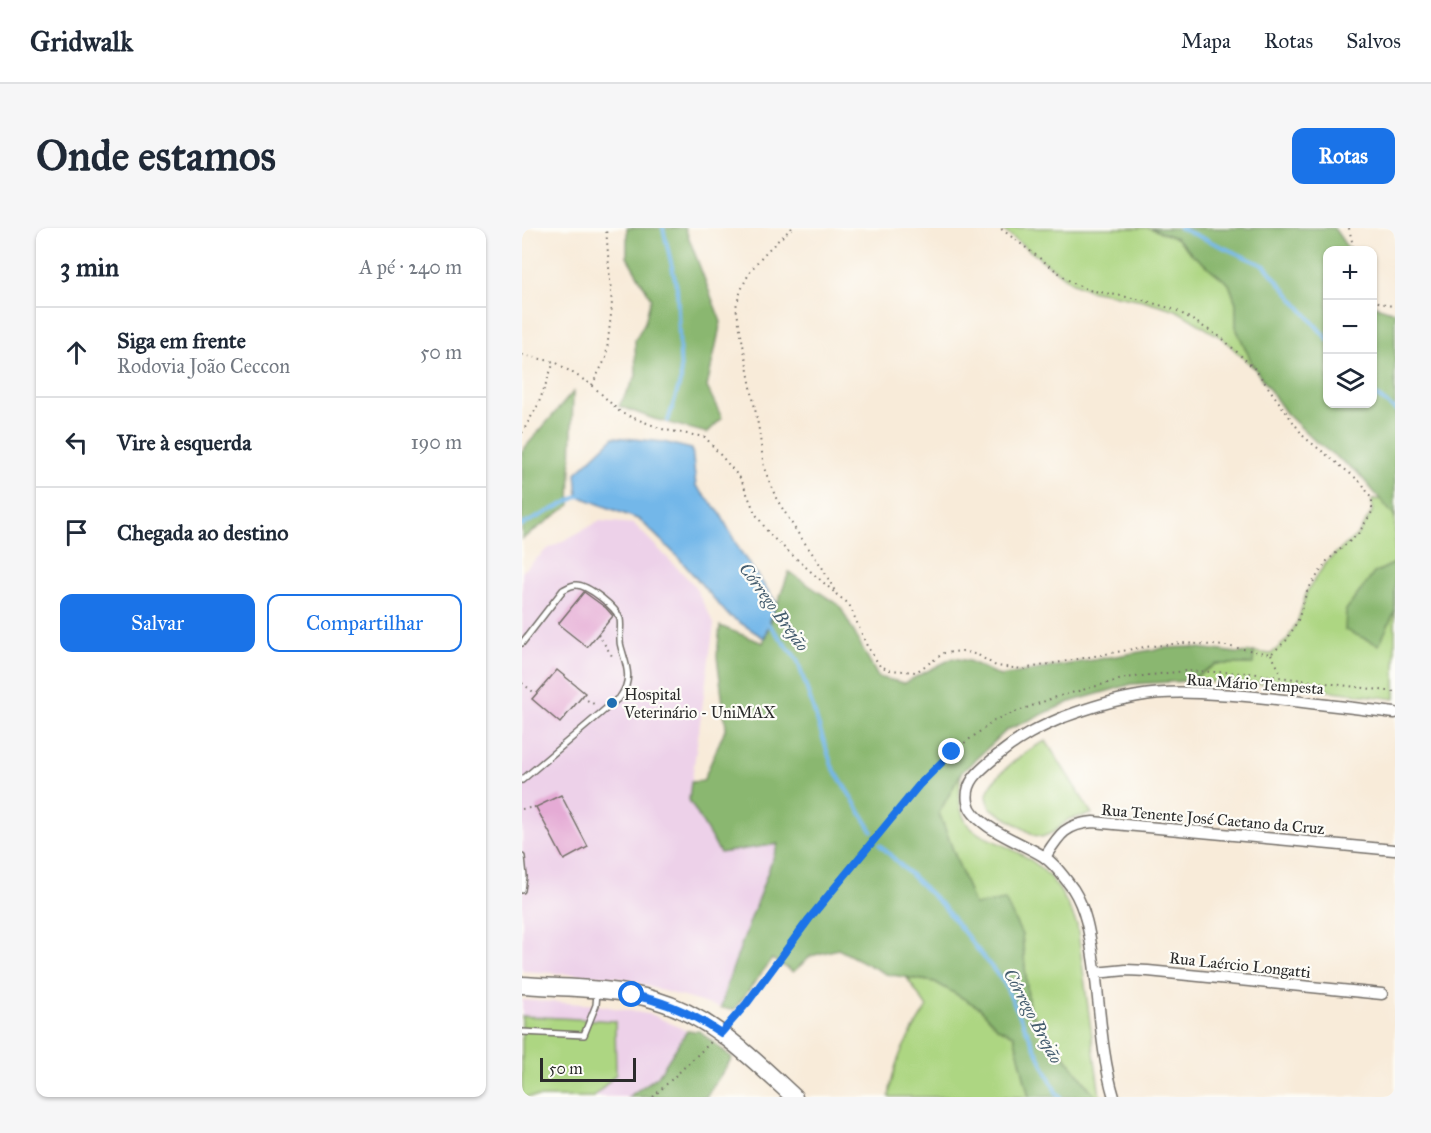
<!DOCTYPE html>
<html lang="pt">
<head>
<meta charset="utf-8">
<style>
	:root { --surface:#fff; --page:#f6f6f7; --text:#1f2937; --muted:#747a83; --line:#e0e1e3; --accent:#1a73e8 }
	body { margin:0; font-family:"IM FELL Great Primer",serif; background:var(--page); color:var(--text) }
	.controls { position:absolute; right:18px; top:18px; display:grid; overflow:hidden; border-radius:12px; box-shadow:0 2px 4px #0004 }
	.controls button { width:54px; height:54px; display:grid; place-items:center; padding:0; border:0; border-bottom:2px solid var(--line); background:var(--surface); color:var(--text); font:30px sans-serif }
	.scale { position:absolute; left:18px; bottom:15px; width:96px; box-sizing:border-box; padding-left:6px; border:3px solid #2b2b2b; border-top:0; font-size:16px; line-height:21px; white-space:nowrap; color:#2b2b2b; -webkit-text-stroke:4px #fdfcf7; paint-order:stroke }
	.stop { position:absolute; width:18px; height:18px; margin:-14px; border:4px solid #1a73e8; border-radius:50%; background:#fff }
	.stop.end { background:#1a73e8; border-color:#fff; box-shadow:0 2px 6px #0008 }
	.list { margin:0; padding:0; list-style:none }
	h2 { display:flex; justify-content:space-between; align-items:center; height:78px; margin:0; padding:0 24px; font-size:26px }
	h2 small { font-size:20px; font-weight:400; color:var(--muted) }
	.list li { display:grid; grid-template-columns:39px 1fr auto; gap:18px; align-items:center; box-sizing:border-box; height:90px; padding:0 24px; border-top:2px solid var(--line) }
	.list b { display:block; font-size:22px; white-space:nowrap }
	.list p { margin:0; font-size:20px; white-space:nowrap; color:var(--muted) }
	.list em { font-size:20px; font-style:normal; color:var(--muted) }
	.actions { display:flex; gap:12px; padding:18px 24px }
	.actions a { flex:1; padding:14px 0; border:2px solid var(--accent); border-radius:12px; text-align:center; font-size:21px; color:var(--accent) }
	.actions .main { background:var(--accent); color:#fff }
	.icon { flex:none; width:33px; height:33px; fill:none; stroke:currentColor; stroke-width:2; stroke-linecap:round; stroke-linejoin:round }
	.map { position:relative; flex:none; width:873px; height:869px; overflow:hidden; border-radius:12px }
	header { display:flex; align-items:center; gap:36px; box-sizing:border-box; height:84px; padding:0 30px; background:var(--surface); border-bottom:2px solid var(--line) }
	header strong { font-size:28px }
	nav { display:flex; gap:33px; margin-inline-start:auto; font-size:21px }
	.intro { display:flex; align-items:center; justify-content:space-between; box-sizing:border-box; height:144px; padding:0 36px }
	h1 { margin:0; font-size:42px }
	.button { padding:15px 27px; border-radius:12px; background:var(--accent); color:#fff; font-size:21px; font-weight:700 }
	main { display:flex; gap:36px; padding:0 36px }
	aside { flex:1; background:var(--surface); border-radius:12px; box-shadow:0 2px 4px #0004 }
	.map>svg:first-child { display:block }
</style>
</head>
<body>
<header>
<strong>Gridwalk</strong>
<nav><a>Mapa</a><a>Rotas</a><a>Salvos</a></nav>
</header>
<div class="intro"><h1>Onde estamos</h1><a class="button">Rotas</a></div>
<main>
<aside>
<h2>3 min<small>A pé · 240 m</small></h2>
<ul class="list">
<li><svg class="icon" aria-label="ahead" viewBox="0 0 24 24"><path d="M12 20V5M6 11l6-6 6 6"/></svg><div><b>Siga em frente</b><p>Rodovia João Ceccon</p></div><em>50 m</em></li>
<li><svg class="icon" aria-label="left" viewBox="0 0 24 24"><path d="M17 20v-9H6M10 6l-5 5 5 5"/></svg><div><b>Vire à esquerda</b></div><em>190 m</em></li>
<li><svg class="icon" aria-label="arrive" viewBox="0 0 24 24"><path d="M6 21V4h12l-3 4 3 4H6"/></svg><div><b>Chegada ao destino</b></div></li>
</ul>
<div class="actions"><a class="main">Salvar</a><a>Compartilhar</a></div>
</aside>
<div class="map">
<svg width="873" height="869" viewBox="0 0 873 869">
	<rect width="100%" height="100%" fill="#fdfcf7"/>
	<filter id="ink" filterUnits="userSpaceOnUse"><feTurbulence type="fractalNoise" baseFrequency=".0167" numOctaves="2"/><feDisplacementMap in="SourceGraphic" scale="12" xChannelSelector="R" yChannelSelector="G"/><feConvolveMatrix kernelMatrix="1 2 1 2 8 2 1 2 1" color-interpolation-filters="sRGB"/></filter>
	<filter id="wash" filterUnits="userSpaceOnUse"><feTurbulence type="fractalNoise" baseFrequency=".008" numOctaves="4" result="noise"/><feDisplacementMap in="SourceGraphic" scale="24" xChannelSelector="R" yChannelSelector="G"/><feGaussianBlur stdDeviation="1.35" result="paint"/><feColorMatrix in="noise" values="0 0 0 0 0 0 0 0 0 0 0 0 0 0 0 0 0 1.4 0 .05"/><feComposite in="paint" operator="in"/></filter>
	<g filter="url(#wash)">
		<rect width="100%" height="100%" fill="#f8ebd9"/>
		<g fill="#edd1e9">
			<path d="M78,293l34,3 60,61 20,39 -25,176 90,44 -52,140 -6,24 -105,-31 -94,-6v-399l24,-22z"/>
			<path d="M0,772l76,5 55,10 34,16 -29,45 -30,21h-34l22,-24 -1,-52 -93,-5z"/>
		</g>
		<g fill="#add682" stroke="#6c8056" stroke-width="1.5">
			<path d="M478,0h150l26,10 15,15 38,31 7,19v25l19,41 -33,-31 -46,-28 -33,-10 -54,-10 -18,-8z"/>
			<path d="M859,271l14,18v46l-21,10 -28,37 49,1v88l-118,-15 -88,-3 27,-17h36l2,-12 17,2 16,-14 11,-20 9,-29 20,-30 31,-27 14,-22v-12z"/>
			<path d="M524,513l46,73 -23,5 -15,13 -12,5 -8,-2 -44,-27c-1,-4 -3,-9 -3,-13 3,-18 42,-47 59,-54z"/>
			<path d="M439,545c-9,70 23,56 68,86 25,16 37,40 48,66l23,172h-4l-67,-88 -7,-74 -48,-30 -35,-92z"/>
			<path d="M385,750l28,4 45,26 18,20 16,7 15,62h-140c5,-40 18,-57 38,-90z"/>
			<path d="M0,788l93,5 1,53 -22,23h-72z"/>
		</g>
		<g fill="#8ab770" stroke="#5a714e" stroke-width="1.5">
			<path d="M105,0h58l36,94 -14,65 15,31 -15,15 -53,-14 -35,-13 17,-30 -1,-36 10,-18 6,-24 -24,-41z"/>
			<path d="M628,0h184l13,19v3h-19v154h44l1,-99 22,7v205l-37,-44 -42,-31 -30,-29 -31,-44 -19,-41v-25l-7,-19 -38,-31 -15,-15z"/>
			<path d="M51,164l-3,113 -48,34v-88z"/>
			<path d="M873,335v48l-16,34 -34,-15 1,-20 28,-37z"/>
			<path d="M267,344l51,34 38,71 26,6 49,-25 16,3 31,15 163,-28 28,-1 46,6 17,-1 -1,12h-37l-27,17 -57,3 -62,18 -63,28 -46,43 -22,40 35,92 31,-5 17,35 7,75 67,87h-67l-15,-62 -16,-7 -18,-20 -45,-26 -49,-8 -48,-25 -27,7 -18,16 -21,-13 -38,51 -13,-2 6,-24 51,-140 -58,9 -31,-53 2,-18 12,-1 23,-54 -9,-71 3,-30 43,17z"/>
			<path d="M165,803h12l33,27 -26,39h-78l30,-21z"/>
		</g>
		<path fill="#73b7e9" stroke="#4f718a" stroke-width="1.5" d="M92,209l49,5 29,7 4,37 24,27 20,38 36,51 -12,36 -36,-23 -51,-59 -37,-36 -62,-24 -2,-23z"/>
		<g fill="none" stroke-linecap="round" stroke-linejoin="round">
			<g stroke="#73b7e9" stroke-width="4">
				<path d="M141,0l14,60 4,91 -13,42"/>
				<path d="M658,0l85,38 63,74"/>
				<path d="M850,164l23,18"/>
				<path d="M0,297l61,-31"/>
				<path d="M245,394l30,37 35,107 40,65"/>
				<path d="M358,617l64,62 60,76 52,109 4,5"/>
			</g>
		</g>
		<g id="blocks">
			<g fill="#e5abd5">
				<path d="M62,364l22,16 7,8 -26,31 -29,-23z"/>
				<path d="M35,442l28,23 -25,30 -28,-24z"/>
				<path d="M39,567l27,52 -24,13 -28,-53z"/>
			</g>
		</g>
	</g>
	<g filter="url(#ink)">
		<use href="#blocks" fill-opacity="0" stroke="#736e68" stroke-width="1.5"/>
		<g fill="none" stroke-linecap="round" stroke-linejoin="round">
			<defs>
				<g id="service">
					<path d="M0,415l41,-53c4,-2 8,-5 13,-5 12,0 40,22 44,34 2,9 -2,19 1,28 5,18 12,31 0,49l-99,84"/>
					<path d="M0,629l2,20 -2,13"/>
					<path d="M0,804l62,3 12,-30 1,-12"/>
				</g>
				<g id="minor">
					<path d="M523,629c14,-22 20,-33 48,-35l301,28"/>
					<path d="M573,745l31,-3 22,1 234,23"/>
					<path d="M592,869c-13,-43 -14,-90 -20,-134 -4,-25 -7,-52 -21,-74 -8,-11 -18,-25 -30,-33 -20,-13 -71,-30 -75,-54 -4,-22 15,-34 30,-47 22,-18 40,-27 66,-38 24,-9 49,-17 74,-21 31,-6 64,-3 95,-1 54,4 108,12 162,18"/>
				</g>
				<path id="primary" d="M0,757c42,3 93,2 133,15 56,16 98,59 139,97"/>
			</defs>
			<use href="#service" stroke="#736e68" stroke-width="8"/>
			<use href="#minor" stroke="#736e68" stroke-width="13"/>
			<use href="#primary" stroke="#736e68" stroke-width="19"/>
			<g stroke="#736e68" stroke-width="2" stroke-dasharray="1.5 4.5" stroke-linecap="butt">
				<path d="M270,0c-28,25 -47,41 -56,79l23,123 5,38 12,30 21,34 25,35 15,28 12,9 18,42 13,20 10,4 26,2 28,-19 18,-2 16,4 18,11 27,3 121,-22 39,-4 43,3 45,8 16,-14 11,-20 9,-29 20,-30 31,-27 14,-22v-12l-10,-17 -58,-46 -49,-68 -33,-31 -46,-28 -33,-10 -54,-10 -18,-8 -71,-54"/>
				<path d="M827,0l5,22"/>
				<path d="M850,72l23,7"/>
				<path d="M0,127l33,7 37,23 29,28 44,17 40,7 36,42 14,34 15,22 65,58"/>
				<path d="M70,157l14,-27 6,-52 -6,-78"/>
				<path d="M0,205l16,-28 16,-43"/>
				<path d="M76,406l16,25"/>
				<path d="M749,426l11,21"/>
				<path d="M0,455l14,11"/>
				<path d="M60,469l15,9"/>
				<path d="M0,581l14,-2"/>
				<path d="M208,795l17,-20 62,-84 110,-134 33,-33 45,-33 56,-21 73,-20 59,-7 64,2 146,19"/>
				<path d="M131,869l58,-55"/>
			</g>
			<use href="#service" stroke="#fff" stroke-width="5"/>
			<use href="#minor" stroke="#fff" stroke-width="10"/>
			<use href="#primary" stroke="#fff" stroke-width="16"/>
		</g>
	</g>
	<g fill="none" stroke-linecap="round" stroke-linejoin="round" filter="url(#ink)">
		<path stroke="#1a73e8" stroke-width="8" d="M110,767c33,6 61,19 89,38l26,-30 62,-84 110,-134 33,-33"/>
	</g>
	<circle fill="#1f6fb2" stroke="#fdfcf7" stroke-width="2" cx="90" cy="475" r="6"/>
	<g text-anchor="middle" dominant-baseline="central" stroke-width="4.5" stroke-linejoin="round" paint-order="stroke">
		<g font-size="16" fill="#2b2b2b" stroke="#fdfcf7">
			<text transform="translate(733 456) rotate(4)">Rua Mário Tempesta</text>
			<text transform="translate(691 591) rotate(5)">Rua Tenente José Caetano da Cruz</text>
			<text transform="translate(718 737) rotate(6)">Rua Laércio Longatti</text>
		</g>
		<g font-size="16" fill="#2b2b2b" stroke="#fdfcf7" text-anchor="start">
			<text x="102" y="466">Hospital<tspan x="102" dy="18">Veterinário - UniMAX</tspan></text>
		</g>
		<g font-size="18" font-style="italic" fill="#445c6e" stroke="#fdfcf7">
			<text transform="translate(252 379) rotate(54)">Córrego Brejão</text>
			<text transform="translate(511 788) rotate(62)">Córrego Brejão</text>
		</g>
	</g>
</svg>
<div class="controls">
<button>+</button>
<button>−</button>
<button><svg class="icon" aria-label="layers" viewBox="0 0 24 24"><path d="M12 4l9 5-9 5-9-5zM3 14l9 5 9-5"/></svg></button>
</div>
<div class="scale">50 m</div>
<div class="stop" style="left:110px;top:767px"></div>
<div class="stop end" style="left:430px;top:524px"></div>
</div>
</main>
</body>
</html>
